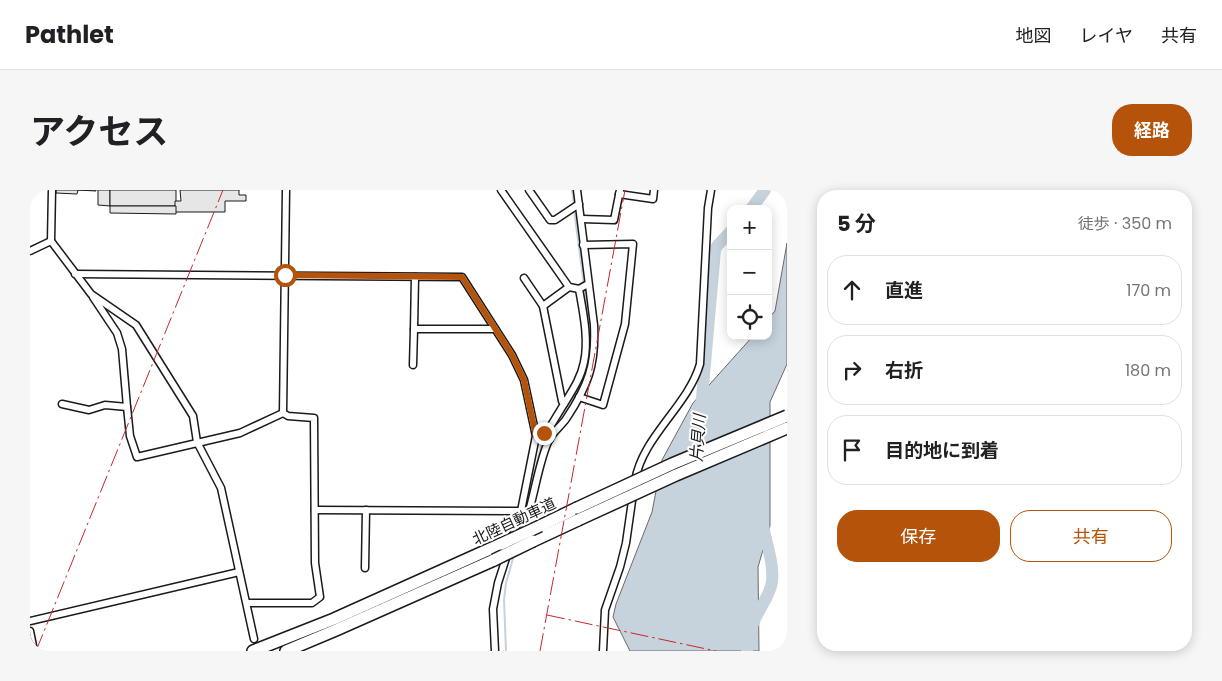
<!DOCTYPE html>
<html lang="ja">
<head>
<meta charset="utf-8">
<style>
	:root { --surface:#fff; --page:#f6f6f6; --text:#202124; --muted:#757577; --line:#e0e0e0; --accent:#b45309 }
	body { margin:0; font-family:Poppins,"Noto Sans JP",sans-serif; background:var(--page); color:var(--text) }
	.controls { position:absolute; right:15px; top:15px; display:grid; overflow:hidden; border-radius:10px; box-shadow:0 2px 12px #0003 }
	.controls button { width:45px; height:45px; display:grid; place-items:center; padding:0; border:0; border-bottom:1px solid var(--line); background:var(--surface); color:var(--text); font:25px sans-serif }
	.stop { position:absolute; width:15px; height:15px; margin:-11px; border:4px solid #b45309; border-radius:50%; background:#fff }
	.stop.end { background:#b45309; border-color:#fff; box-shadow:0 1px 5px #0008 }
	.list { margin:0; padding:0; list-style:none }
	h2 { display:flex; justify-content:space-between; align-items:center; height:65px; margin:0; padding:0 20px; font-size:21px }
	h2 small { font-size:16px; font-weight:400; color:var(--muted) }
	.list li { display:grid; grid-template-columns:32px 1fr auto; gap:15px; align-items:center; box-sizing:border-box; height:70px; margin:0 10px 10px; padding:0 10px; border:1px solid var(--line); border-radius:20px }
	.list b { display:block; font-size:19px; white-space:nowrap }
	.list em { font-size:16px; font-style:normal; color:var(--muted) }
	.actions { display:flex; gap:10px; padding:15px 20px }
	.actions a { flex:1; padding:11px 0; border:1px solid var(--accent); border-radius:20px; text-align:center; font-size:18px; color:var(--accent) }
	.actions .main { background:var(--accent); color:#fff }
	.icon { flex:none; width:28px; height:28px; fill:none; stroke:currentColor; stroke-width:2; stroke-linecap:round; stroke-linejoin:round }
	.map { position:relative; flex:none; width:757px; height:461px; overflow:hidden; border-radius:20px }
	header { display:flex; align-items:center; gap:30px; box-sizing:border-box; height:70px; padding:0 25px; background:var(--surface); border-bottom:1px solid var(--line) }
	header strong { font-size:24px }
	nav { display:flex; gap:28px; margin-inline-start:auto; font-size:18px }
	.intro { display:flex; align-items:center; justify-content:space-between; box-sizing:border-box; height:120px; padding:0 30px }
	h1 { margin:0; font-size:35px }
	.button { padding:12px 22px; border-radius:20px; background:var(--accent); color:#fff; font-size:18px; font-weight:700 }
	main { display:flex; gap:30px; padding:0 30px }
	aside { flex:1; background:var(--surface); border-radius:20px; box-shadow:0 2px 12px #0003 }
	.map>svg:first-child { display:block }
</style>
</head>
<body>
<header>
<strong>Pathlet</strong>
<nav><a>地図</a><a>レイヤ</a><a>共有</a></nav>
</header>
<div class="intro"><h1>アクセス</h1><a class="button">経路</a></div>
<main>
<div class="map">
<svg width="757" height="461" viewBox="0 0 757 461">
	<rect width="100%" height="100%" fill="#fff"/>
	<path fill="#c6d2dc" stroke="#6a6a6a" d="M757,53v121l-17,38v124l-12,41 1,84h-129l-17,-34 3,-13 36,-92 10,-52 31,-57 60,-67h15v-17l7,-8z"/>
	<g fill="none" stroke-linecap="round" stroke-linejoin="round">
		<g stroke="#c6d2dc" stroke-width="2">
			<path d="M542,0l2,15"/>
			<path d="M544,20l10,75"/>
			<path d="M518,245c14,-22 37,-50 42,-77 4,-22 -3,-47 -6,-69"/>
			<path d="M496,319l15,-63 4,-7"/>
			<path d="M492,338l3,-14"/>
			<path d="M476,461l-2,-51 2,-17 8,-28"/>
		</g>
		<g stroke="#c6d2dc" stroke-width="12">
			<path d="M721,19l14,-19"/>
			<path d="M671,219l14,-159 2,-4 14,-15"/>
			<path d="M717,461c2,-12 3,-23 9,-34 5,-11 14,-22 16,-35 2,-20 -6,-38 -9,-57"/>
		</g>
	</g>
	<g fill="#e6e6e6" stroke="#1a1a1a">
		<path d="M26,0h40v1l-18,-1 -1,4 -21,-1z"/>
		<path d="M68,0h12v16l-12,-1z"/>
		<rect x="80" y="0" width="66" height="16"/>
		<path d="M150,0h59v5h7v6h-21v11h-50v-11h6z"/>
		<path d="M80,16h66v8l-66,-1z"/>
	</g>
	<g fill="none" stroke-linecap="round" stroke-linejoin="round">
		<defs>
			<g id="minor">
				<path d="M22,0l-1,51 40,53 45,31 57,91 4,26 24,46 33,151"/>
				<path d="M471,0l68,97 10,2 9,-5"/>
				<path d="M499,0l21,30h5l24,-16"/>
				<path d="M589,4l34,5 1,-9"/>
				<path d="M552,29l32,1 6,-30"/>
				<path d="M0,61l21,-10"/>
				<path d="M45,84l387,3 50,78 12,25 12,56 -15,75 -9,27"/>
				<path d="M385,87l-1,52h81"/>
				<path d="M494,88l19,28 26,-19"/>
				<path d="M63,107l24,36 5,16 5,58"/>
				<path d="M513,116l19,95 2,3c8,-13 17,-26 20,-42 5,-23 -1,-50 -5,-73"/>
				<path d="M383,175l1,-36"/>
				<path d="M549,207l24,8 22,-81 8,-80 -50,1"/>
				<path d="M32,214l27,6 16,-5 22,2 3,29 7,21 103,-24 43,-20 5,3 26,2 1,145 5,34 -8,6h-65"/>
				<path d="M253,223l3,-223"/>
				<path d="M520,249l-8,-4 8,-8 14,-23"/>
				<path d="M605,291c7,-44 53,-75 65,-117l8,-156 3,-18"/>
				<path d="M285,320l214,1c6,-20 11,-53 20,-71 4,-8 12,-14 17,-21 22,-33 30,-54 28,-94l-17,-135"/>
				<path d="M335,378l1,-58"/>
				<path d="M0,431l209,-49"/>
				<path d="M0,441l4,20"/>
				<path d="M465,461l-2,-42 5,-26 9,-28"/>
				<path d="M573,461l2,-41 15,-43 6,-24 7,-49"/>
			</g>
			<g id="motorway">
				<path d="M510,336l37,-18"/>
				<path d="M503,351l45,-21"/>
				<path d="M223,461l81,-32 167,-75"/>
				<path d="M256,461l50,-21 158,-70"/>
			</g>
		</defs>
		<use href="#minor" stroke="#1a1a1a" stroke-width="9"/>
		<use href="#motorway" stroke="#1a1a1a" stroke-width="14"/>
		<use href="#minor" stroke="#fff" stroke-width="6"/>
		<use href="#motorway" stroke="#fff" stroke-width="11"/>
		<defs>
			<g id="motorway-bridge">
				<path d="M547,318l95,-44 115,-48"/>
				<path d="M548,330l98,-45 111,-47"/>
				<path d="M471,354l39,-18"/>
				<path d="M464,370l39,-19"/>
			</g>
		</defs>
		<use href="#motorway-bridge" stroke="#1a1a1a" stroke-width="14" stroke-linecap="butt"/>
		<use href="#motorway-bridge" stroke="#fff" stroke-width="11"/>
		<g stroke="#c62828" stroke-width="1" stroke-dasharray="18 4 2.5 4" stroke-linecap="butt">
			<path d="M517,425l169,36"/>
			<path d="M6,461l187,-461"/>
			<path d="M510,461l85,-461"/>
		</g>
	</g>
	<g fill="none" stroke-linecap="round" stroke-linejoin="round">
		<path stroke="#b45309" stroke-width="6" d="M255,85l177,2 50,78 12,25 12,56h6l2,-3"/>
	</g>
	<g text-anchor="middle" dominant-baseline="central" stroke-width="4" stroke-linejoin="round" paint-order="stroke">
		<g font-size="15" fill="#1a1a1a" stroke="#fff">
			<text transform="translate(484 331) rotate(-25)">北陸自動車道</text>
		</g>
		<g font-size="16" font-style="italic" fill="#1a1a1a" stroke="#fff">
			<text transform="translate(668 248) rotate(-86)">片貝川</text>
		</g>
	</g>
</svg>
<div class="controls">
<button>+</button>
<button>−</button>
<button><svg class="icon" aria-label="locate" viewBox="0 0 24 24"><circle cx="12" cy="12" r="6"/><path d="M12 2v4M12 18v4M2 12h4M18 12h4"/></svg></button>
</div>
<div class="stop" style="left:255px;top:85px"></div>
<div class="stop end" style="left:514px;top:243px"></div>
</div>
<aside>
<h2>5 分<small>徒歩 · 350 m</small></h2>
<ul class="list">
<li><svg class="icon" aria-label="ahead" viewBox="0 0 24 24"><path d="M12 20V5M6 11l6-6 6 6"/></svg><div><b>直進</b></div><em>170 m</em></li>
<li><svg class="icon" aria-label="right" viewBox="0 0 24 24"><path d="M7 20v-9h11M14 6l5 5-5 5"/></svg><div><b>右折</b></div><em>180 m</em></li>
<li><svg class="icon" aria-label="arrive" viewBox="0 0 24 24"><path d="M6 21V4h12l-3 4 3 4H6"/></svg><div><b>目的地に到着</b></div></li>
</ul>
<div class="actions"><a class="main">保存</a><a>共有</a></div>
</aside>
</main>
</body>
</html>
